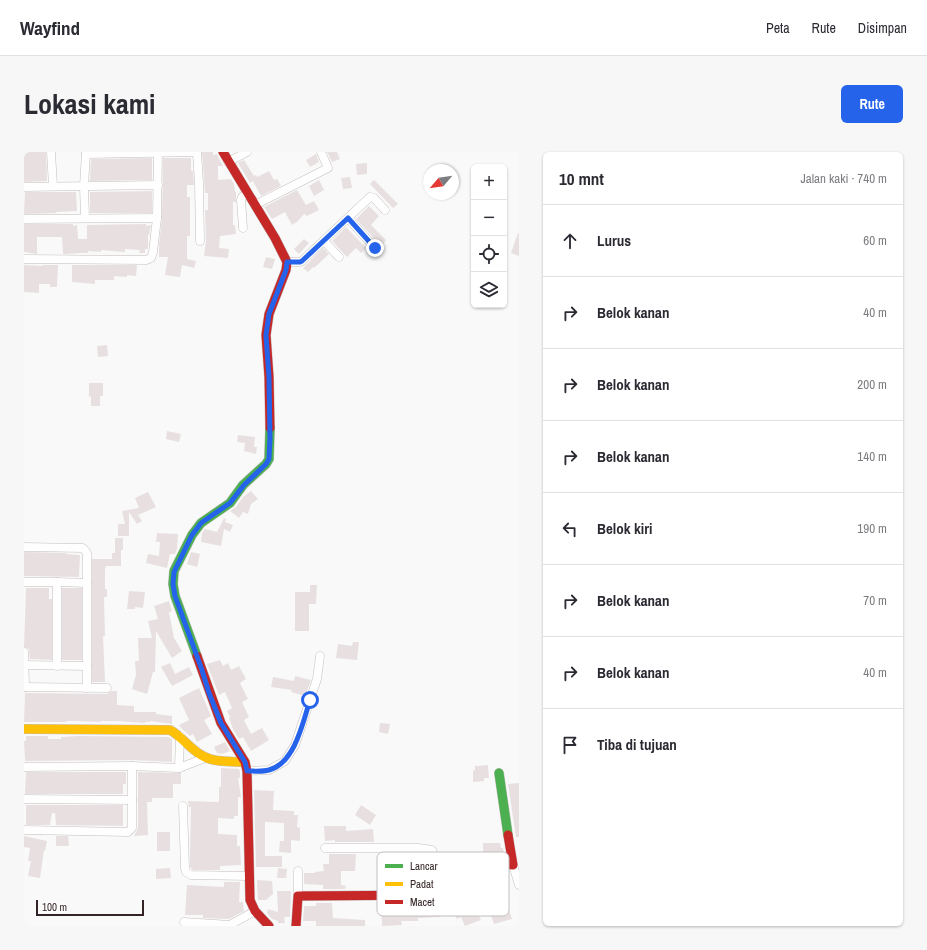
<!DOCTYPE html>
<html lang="id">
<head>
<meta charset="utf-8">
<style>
	:root { --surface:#fff; --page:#f7f7f7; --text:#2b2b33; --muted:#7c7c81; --line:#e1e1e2; --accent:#2563eb }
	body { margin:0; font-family:"Archivo Narrow",sans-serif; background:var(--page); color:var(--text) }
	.controls { position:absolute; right:12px; top:12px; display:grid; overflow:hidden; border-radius:6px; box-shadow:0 1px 3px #0004 }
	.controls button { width:36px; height:36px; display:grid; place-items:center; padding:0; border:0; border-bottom:1px solid var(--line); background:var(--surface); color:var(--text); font:20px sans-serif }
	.compass { position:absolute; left:399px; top:12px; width:36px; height:36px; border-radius:50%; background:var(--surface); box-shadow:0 1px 3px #0004; rotate:241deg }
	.scale { position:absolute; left:12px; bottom:10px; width:108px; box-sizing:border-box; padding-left:4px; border:2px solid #342425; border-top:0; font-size:11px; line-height:14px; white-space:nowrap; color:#342425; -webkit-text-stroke:3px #fff; paint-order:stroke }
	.stop { position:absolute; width:12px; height:12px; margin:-9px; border:3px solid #2563eb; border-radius:50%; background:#fff }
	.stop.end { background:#2563eb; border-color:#fff; box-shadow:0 1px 4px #0008 }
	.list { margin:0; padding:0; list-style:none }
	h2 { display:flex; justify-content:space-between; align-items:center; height:52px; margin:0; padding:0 16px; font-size:17px }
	h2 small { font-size:13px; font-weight:400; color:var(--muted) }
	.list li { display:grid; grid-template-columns:26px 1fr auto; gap:12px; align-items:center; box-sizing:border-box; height:72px; padding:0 16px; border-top:1px solid var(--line) }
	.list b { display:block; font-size:15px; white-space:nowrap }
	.list em { font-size:13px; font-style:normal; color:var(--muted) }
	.icon { flex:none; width:22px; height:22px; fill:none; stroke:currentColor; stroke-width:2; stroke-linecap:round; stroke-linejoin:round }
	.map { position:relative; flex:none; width:495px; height:774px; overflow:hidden; border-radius:6px }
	header { display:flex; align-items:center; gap:24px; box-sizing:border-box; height:56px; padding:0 20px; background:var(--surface); border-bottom:1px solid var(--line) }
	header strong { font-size:19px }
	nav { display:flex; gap:22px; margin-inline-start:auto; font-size:14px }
	.intro { display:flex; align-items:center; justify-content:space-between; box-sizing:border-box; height:96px; padding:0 24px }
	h1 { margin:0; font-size:28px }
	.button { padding:10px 18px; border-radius:6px; background:var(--accent); color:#fff; font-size:14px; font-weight:700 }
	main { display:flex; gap:24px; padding:0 24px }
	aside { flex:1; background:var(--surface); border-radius:6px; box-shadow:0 1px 3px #0004 }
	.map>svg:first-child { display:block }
</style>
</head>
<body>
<header>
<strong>Wayfind</strong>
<nav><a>Peta</a><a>Rute</a><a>Disimpan</a></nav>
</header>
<div class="intro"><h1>Lokasi kami</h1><a class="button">Rute</a></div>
<main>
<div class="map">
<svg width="495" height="774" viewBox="0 0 495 774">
	<rect width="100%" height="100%" fill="#f9f9f9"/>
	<g fill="#e8e0e0">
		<path d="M0,0h22l1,29 -23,1z"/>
		<path d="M178,0h11v3l4,-1 6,12h-5v14l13,-1 3,5 1,8h1v10h-3v23h2l1,9 -16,2 -1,12 10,1 -1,9 -24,-2 2,-15 -1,-31h3v-17h-3z"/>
		<path d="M303,0h10l3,7 -8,3z"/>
		<path d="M292,2l3,8 -9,5 -4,-7z"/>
		<path d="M128,6v22l-62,1 1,-22z"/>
		<path d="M139,6h28v13h2l1,14h-7v12h3v39h-3v23l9,2 -2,7 -12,-3 -2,12 -15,-2 3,-18h-9v-12l3,-27z"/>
		<path d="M220,8l10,16 2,-1 1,2 12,-6 5,9 3,-1 4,7 -20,10 -8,-15 -3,2 -12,-20z"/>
		<path d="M343,11v11l-10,1 -1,-11z"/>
		<path d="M326,25l2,11 -9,1 -2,-11z"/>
		<path d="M295,28l5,10 -10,6 -5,-10z"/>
		<path d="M350,28l24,24 -5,4 -23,-24z"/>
		<path d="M273,38l9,15 8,-4 5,9 -12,6 -3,-2 -6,7 -6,4 -7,-13 -13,7 -8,-12z"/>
		<path d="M128,39v22h-62v-21z"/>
		<path d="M1,40h51l1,19 -21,1v1l-32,1z"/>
		<path d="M345,54l10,10 -8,9 15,15 -5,6 -25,-27z"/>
		<path d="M0,72h49v2l4,-1 1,14h9v-14l59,-1v2l5,-1 -2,10h-1v14h-3v4h-6l1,-3 -15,-1v3l-24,-2v2l-13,-1v2h-6l-17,1h-2l-1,-17h-25v17l-13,-2z"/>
		<path d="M322,75l20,21 -5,5 -5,-5 -9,9 -15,-16z"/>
		<path d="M494,81h1v23l-8,-3z"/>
		<path d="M280,87l5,4 -10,11 -5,-5z"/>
		<path d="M299,96l6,6 -15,14 -1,-1 -5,5 -5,-4z"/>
		<path d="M242,105l9,2 -3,10 -9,-2z"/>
		<path d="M0,113l18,1v-1h16l-1,22h-7v-3h-11v9l-15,-1z"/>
		<path d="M48,113h65l-1,11 -9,-1v2l-13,-1v4h-19v4l-23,-2z"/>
		<path d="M83,193l1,11 -10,1 -1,-11z"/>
		<path d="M65,231h14v13h-3v10h-9v-10l-2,1z"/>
		<path d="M143,279l14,3 -2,8 -13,-3z"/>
		<path d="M214,283l17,2 -1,10h3l-1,7 -12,-3 1,-8 -8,-1z"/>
		<path d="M227,339l7,8 -7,5 -3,10 -5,-2 -4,6 -9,-7 6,-4 7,-10z"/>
		<path d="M124,340l8,15 -18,8 4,6 -5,3 -8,-12v24h-11v-12h7l-3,-13 17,-3 -4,-10z"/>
		<path d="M200,366l2,1 -1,3 8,3 -3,7 -6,-3 -3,17 -20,-4 1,-9 3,-4 12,3z"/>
		<path d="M133,381l21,1 -1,15 -2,5h-5l-3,14 -21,-5 2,-9 11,2 1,-14h-4z"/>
		<path d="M91,386h8v12h-2v16h-15l-1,3v20h2v8h-3l1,39h-2l2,46h-13v-123h20v-6h3z"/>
		<path d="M0,400l42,1v1l14,1 -1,22 -55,-1z"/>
		<path d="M167,400l9,2 -3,13 -10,-3z"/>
		<path d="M286,433h7l-1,19h-7v27h-14v-39h15z"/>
		<path d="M2,436h23v11h3v61l-22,-1 -1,-10 -5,-2z"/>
		<rect x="38" y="436" width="20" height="72"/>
		<path d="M105,439l16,1 -2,16 -8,-1v2h-8z"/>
		<path d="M145,449l3,10 -3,1 5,26 8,13 -10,7 -16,-27 -1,41h-2l-6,22 -15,-5 4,-14 -1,-14h4l-1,-23h14l-4,-17 10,-2 -4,-13z"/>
		<path d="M329,490h6l-2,18 -21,-2 2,-14 14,2z"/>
		<path d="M196,508l3,6 5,-3 3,7 8,-4 7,13 -6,4 8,16 -6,3 7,15 -5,3 7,14 11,-6 7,12 -18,11 -8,-14 -4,2 -6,-10 -4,-11 1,-1 -3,-6 5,-3 -7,-16 -6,3 -12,-31z"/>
		<path d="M146,511l5,11 14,-7 4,8 -21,11 -11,-19z"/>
		<path d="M271,524l16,4 -6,16 -14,-4 1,-2 -21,-3 2,-10 21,4z"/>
		<path d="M175,536l12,28 -7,4 8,14 -15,8 -4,-8 -3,2 -8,-7 -3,-4 10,-5 -10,-22z"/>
		<path d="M87,539h6v14l17,1v6h22v2l16,2v8l-22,-3v1h-5v1l-28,-2h-16v1l-28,-1h-7v1h-42l1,-29 82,1z"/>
		<path d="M356,571l10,1 -2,10 -9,-2z"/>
		<path d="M2,584h22v3h13v-2l17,-1 90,1 4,2v23l-40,-2 -107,1 -1,-20h2z"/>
		<path d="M201,590l5,9 -8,3 -5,-1 -3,-6z"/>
		<path d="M464,613l1,13h-5v3l-11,1v-11l2,-1v-4z"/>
		<path d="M197,616l18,1 1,3v6h-2l3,19h-3v19h-4v3l-16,-1v16l19,1v11h3l1,19 -21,1v4h-27l-3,-3v-18l1,-42h-2l-1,-6 31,1v-15h2z"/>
		<path d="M2,620h100v12h-3v10h-97l-1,-1z"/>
		<path d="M114,620l43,1v11h-8v14h-21v4h-5l1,33 -14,1 4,-8z"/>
		<path d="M495,631v54h-3l-8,-53z"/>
		<path d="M230,638l20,1 -1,19 21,1v4h4l-1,12 3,1v13l-9,-1v13l-12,-1 1,-11h4v-18l-19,-1v34h17v11h-26z"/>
		<path d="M2,653h97v21l-67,-1 -1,-12h-3l-2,12h-24z"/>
		<path d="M337,653l15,10 -6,10 -15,-10z"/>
		<path d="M300,674h22v5l27,-2 1,13h-39v-2l-10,1z"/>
		<rect x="133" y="680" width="13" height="19"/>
		<path d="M0,684l23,5 -2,10 -1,-1 -4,28 -12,-2 3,-15h-3l2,-13 -6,-1z"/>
		<path d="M32,684h12l1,10h-13z"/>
		<path d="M459,691h17l1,5h2l1,6h-3v3l-18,-2z"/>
		<path d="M305,702h27l-1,17h-14v14l5,1 -1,3h-22v-4l-19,-1v-11h11v-1l9,-1 -1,-7h6z"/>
		<path d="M146,716l1,10 -15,1v-10z"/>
		<path d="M254,716l9,1 -1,9h-9z"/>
		<path d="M233,728l15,1 1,13 -7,6h-8z"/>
		<path d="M200,730h16l-1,20h4l1,9 -15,8 -26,-1v-3h-18l2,-30 37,2z"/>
		<path d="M253,739h14l-1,26h-6l1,6h-7v-2l-6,-2 -5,-6 1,-4 10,3z"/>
		<path d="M357,750h15v10h20v-5h3v-5h14v4h6l1,11 -22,1v3h-17l1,4 -20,1z"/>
		<path d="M292,751h16l1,15 32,2v6h-49v-5h-13l1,-15h12z"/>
		<path d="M440,752l5,9 7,-3 5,10 -16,6 -4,-9 -4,2 -4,-6 4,-2 -1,-3z"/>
		<path d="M485,758l3,9 -18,5 -3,-9z"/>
	</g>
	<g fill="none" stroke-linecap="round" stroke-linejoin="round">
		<defs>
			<g id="street">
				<path d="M27,0l2,34"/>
				<path d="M173,1l2,30 1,58"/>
				<path d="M62,2l111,-2"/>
				<path d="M204,10l19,-10"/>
				<path d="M0,35l134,-2"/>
				<path d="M231,53l73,-37 -7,-16"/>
				<path d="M61,66l-1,-32 2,-34"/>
				<path d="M324,66l27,30"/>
				<path d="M0,67l133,-1"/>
				<path d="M219,76l-2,-28 1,-3 6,-4"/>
				<path d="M300,89l15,16"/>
				<path d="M0,107l122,1 5,-2 2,-6 4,-34 1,-65"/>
				<path d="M263,110h13l2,-1 68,-64 4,1 11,12"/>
				<path d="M0,395l59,1 4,5v135"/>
				<path d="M0,430h33v84"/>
				<path d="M33,430l30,1"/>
				<path d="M0,500l1,35"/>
				<path d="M0,513l63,1"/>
				<path d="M0,535l83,1"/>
				<path d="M0,615l108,-1 47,2 26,-10"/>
				<path d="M155,616l1,-32"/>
				<path d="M223,619l22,-1 16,-9 10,-16 22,-66 3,-23"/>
				<path d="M0,647l108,1"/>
				<path d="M159,654l2,62 1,4 5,3 57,1"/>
				<path d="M0,678l104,2 4,-4v-62"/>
				<path d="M301,696h93l14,2 2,5 2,40"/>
				<path d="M489,713l6,20"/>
				<path d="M274,744v-25"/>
				<path d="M160,770l46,3 25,-14"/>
			</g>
			<g id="fast">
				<path d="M173,504l-22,-60 -2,-12 1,-13 18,-36 9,-12 29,-20 13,-18 23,-21 3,-5 1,-31"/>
				<path d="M475,621l9,62"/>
			</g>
			<path id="slow" d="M0,577l146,1c13,7 21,21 35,27 11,6 27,4 40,5"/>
			<g id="jam">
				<path d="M199,0l52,86 12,24 -1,8 -17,44 -3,21 3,42 1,51"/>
				<path d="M173,504l24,67 24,39 2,9 3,129 5,11 14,15"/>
				<path d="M272,774l2,-30 138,-1 40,-32 6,-1 31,3 -5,-30"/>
			</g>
		</defs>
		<use href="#street" stroke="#c5bebe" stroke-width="9"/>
		<use href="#fast" stroke="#c5bebe" stroke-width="10"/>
		<use href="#slow" stroke="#c5bebe" stroke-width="10"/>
		<use href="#jam" stroke="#c5bebe" stroke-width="10"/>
		<use href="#street" stroke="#fefefe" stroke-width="8"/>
		<use href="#fast" stroke="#4caf50" stroke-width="9"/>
		<use href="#slow" stroke="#ffc107" stroke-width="9"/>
		<use href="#jam" stroke="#c62828" stroke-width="9"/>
	</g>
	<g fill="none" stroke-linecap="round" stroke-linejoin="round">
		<path stroke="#2563eb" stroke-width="5" d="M286,548c-7,22 -15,63 -41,70 -7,2 -15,1 -22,1l-2,-9 -24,-39 -12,-30 -7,-23 -27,-74 -2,-12 1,-12 18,-37 9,-12 29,-20 14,-18 22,-21 3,-5 1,-20 -1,-62 -3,-42 3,-21 17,-44 1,-8h13l2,-1 46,-43 27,30"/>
	</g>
	<rect x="353" y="700" width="132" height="64" rx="6" fill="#fff" stroke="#c2bdbe" stroke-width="1"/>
	<rect x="361" y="712" width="18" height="4" fill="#4caf50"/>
	<rect x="361" y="730" width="18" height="4" fill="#ffc107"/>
	<rect x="361" y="748" width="18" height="4" fill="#c62828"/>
	<g font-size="11" fill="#342425">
		<text x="386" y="718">Lancar</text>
		<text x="386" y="736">Padat</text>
		<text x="386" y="754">Macet</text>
	</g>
</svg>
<div class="controls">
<button>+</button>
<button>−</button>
<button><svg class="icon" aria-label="locate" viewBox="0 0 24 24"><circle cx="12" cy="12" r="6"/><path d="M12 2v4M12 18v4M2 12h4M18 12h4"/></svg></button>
<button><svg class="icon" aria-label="layers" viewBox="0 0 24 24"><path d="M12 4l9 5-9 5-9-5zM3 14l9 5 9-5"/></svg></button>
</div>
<svg class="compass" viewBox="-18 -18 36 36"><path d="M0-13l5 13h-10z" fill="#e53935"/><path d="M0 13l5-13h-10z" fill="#7c7c81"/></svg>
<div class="scale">100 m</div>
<div class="stop" style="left:286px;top:548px"></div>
<div class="stop end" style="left:351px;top:96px"></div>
</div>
<aside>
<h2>10 mnt<small>Jalan kaki · 740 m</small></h2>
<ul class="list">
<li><svg class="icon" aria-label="ahead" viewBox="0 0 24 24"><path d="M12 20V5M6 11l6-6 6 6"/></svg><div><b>Lurus</b></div><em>60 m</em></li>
<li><svg class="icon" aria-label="right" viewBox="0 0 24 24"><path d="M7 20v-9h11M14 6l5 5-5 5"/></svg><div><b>Belok kanan</b></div><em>40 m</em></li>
<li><svg class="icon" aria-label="right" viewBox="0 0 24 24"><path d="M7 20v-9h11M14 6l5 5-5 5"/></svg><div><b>Belok kanan</b></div><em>200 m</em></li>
<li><svg class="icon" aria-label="right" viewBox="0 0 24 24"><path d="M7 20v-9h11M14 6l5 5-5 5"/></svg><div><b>Belok kanan</b></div><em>140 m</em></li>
<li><svg class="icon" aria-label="left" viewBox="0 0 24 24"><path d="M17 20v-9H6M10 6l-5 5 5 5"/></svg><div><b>Belok kiri</b></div><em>190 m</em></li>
<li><svg class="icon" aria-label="right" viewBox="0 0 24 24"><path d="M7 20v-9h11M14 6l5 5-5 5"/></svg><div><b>Belok kanan</b></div><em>70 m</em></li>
<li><svg class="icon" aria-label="right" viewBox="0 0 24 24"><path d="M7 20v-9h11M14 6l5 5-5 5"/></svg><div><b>Belok kanan</b></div><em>40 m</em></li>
<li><svg class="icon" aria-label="arrive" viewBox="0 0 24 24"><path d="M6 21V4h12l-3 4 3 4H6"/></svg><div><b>Tiba di tujuan</b></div></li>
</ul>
</aside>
</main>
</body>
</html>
